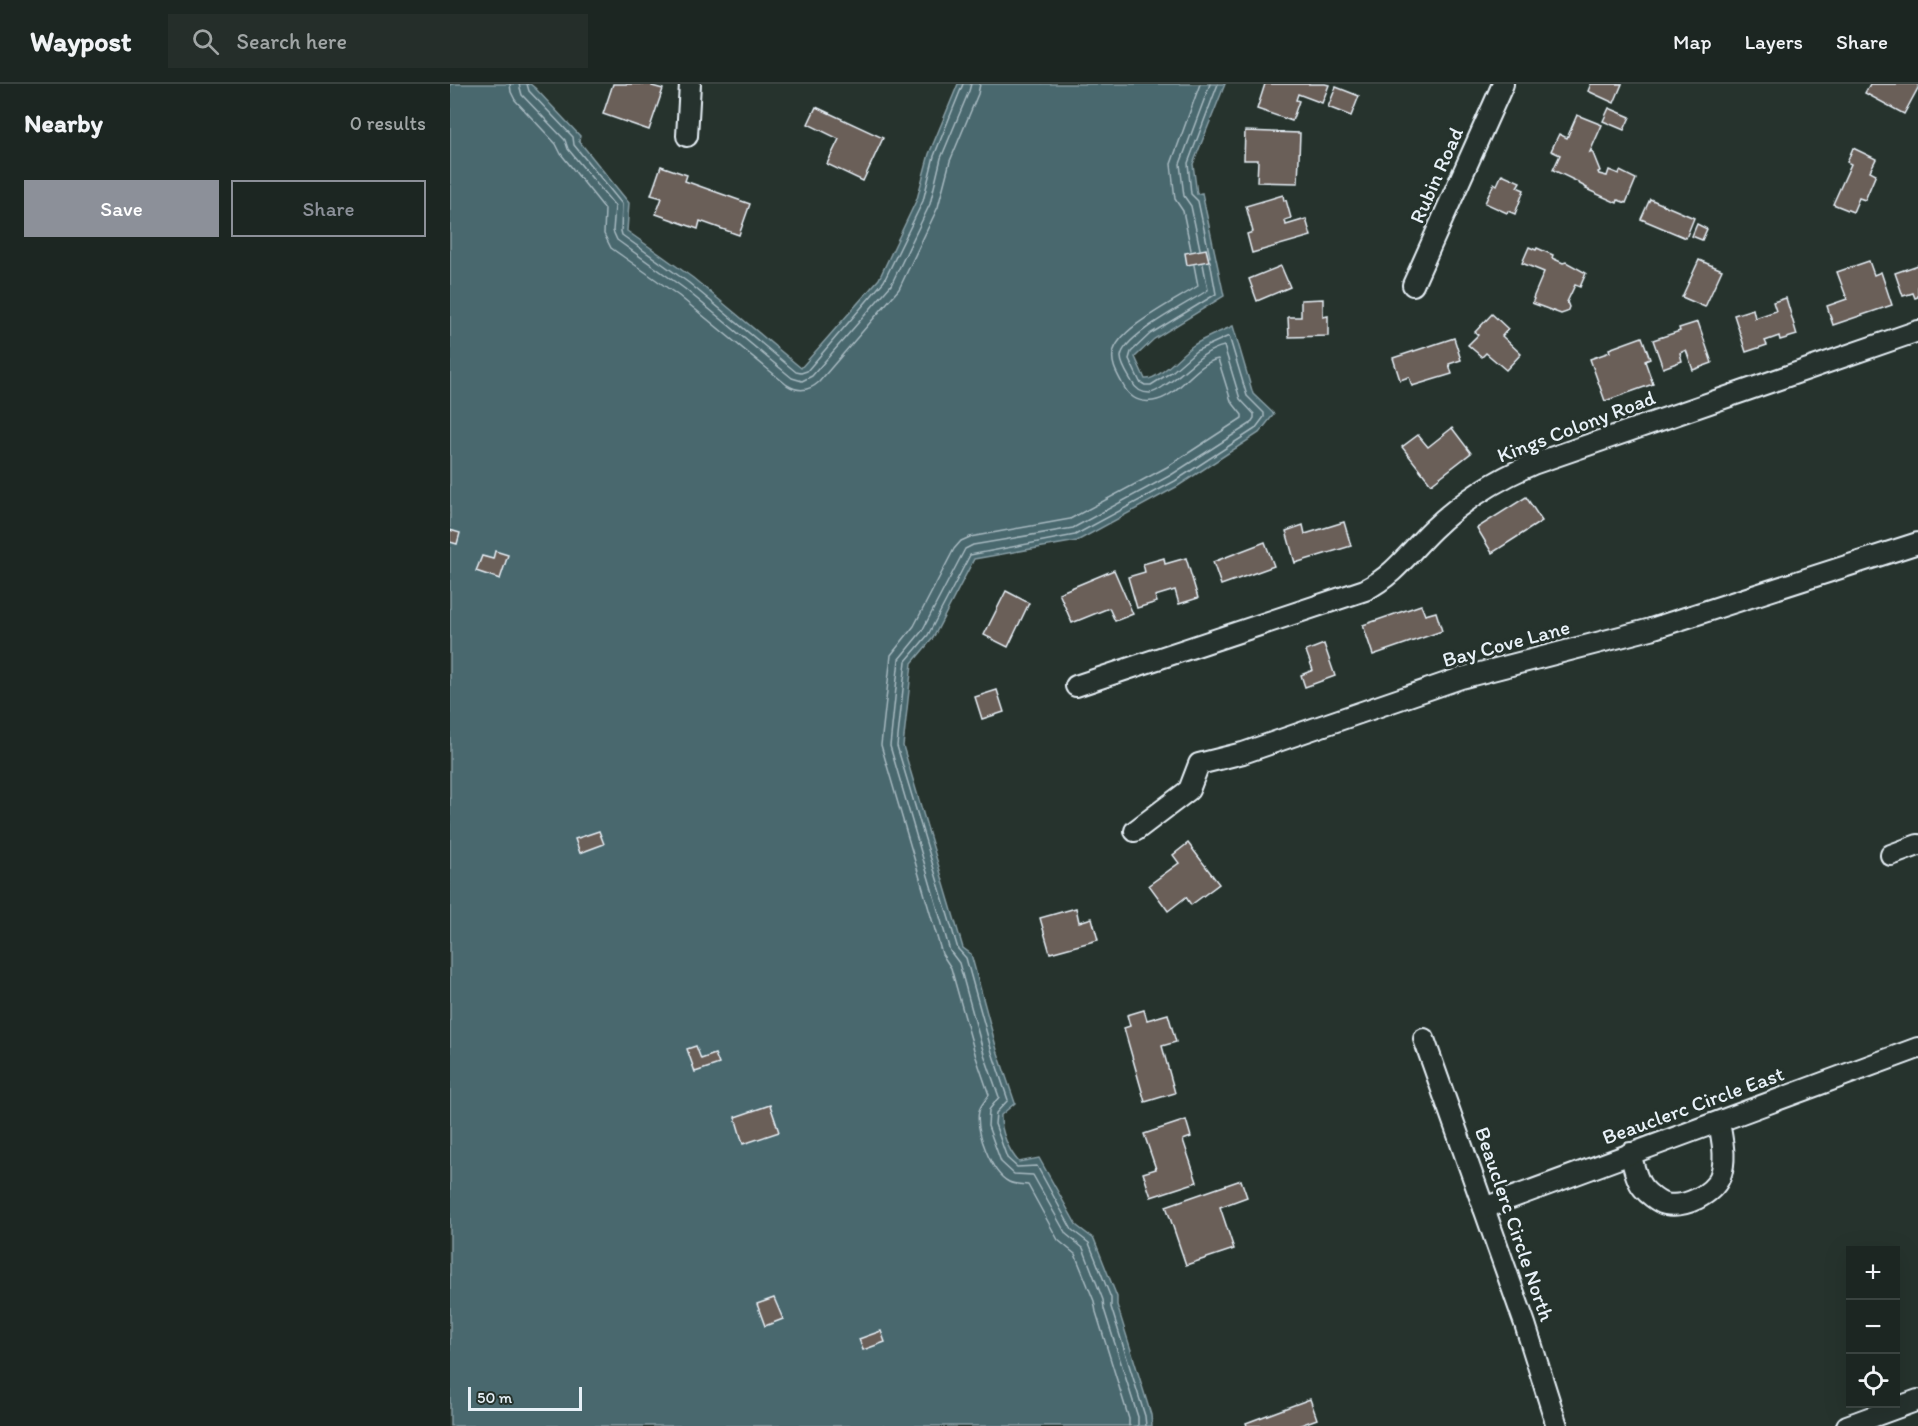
<!DOCTYPE html>
<html lang="en">
<head>
<meta charset="utf-8">
<style>
	:root { --surface:#1c2622; --page:#252e2a; --text:#f1f3f6; --muted:#a0a5a5; --line:#3a4340; --accent:#8c9099 }
	body { margin:0; font-family:Itim,sans-serif; background:var(--page); color:var(--text) }
	.controls { position:absolute; right:18px; bottom:18px; display:grid; overflow:hidden; border-radius:0px; box-shadow:0 6px 24px #0002 }
	.controls button { width:54px; height:54px; display:grid; place-items:center; padding:0; border:0; border-bottom:2px solid var(--line); background:var(--surface); color:var(--text); font:30px sans-serif }
	.scale { position:absolute; left:18px; bottom:15px; width:114px; box-sizing:border-box; padding-left:6px; border:3px solid #e8f1f8; border-top:0; font-size:16px; line-height:21px; white-space:nowrap; color:#e8f1f8; -webkit-text-stroke:4px #26332d; paint-order:stroke }
	.list { margin:0; padding:0; list-style:none }
	h2 { display:flex; justify-content:space-between; align-items:center; height:78px; margin:0; padding:0 24px; font-size:26px }
	h2 small { font-size:20px; font-weight:400; color:var(--muted) }
	.actions { display:flex; gap:12px; padding:18px 24px }
	.actions a { flex:1; padding:14px 0; border:2px solid var(--accent); border-radius:0px; text-align:center; font-size:21px; color:var(--accent) }
	.actions .main { background:var(--accent); color:#fff }
	.icon { flex:none; width:33px; height:33px; fill:none; stroke:currentColor; stroke-width:2; stroke-linecap:round; stroke-linejoin:round }
	.map { position:relative; flex:none; width:1468px; height:1342px; overflow:hidden }
	header { display:flex; align-items:center; gap:36px; box-sizing:border-box; height:84px; padding:0 30px; background:var(--surface); border-bottom:2px solid var(--line) }
	header strong { font-size:28px }
	nav { display:flex; gap:33px; margin-inline-start:auto; font-size:21px }
	.search { width:420px; height:54px; background:var(--page); display:flex; align-items:center; gap:15px; box-sizing:border-box; padding:0 21px; border-radius:0px; color:var(--muted); font-size:22px }
	main { display:flex }
	aside { flex:1; background:var(--surface) }
	.map>svg:first-child { display:block }
</style>
</head>
<body>
<header>
<strong>Waypost</strong>
<div class="search"><svg class="icon" aria-label="search" viewBox="0 0 24 24"><circle cx="10" cy="10" r="6"/><path d="M15 15l6 6"/></svg>Search here</div>
<nav><a>Map</a><a>Layers</a><a>Share</a></nav>
</header>
<main>
<aside>
<h2>Nearby<small>0 results</small></h2>
<ul class="list">
</ul>
<div class="actions"><a class="main">Save</a><a>Share</a></div>
</aside>
<div class="map">
<svg width="1468" height="1342" viewBox="0 0 1468 1342">
	<rect width="100%" height="100%" fill="#26332d"/>
	<filter id="ink" filterUnits="userSpaceOnUse"><feTurbulence type="fractalNoise" baseFrequency=".0167" numOctaves="2"/><feDisplacementMap in="SourceGraphic" scale="12" xChannelSelector="R" yChannelSelector="G"/><feConvolveMatrix kernelMatrix="1 2 1 2 8 2 1 2 1" color-interpolation-filters="sRGB"/></filter>
	<g filter="url(#ink)">
		<path fill="#48676e" stroke="#889ea5" stroke-width="1.5" d="M0,0h80l5,4 45,48 -1,5 50,62 -2,28 66,47 108,90 78,-89 38,-80 12,-45 29,-70h267l-32,80 4,30 5,-1 22,103 -70,43 -19,18 10,22c14,1 35,-24 46,-32 12,-9 29,-15 42,-21l20,68 21,20 -15,19 -81,53 -101,55 -103,18 -41,79 -21,25 -9,83 60,202 8,6 26,96 18,53 -14,12c-1,15 8,37 18,47l20,-4 38,68 17,13 23,58v8l34,110 1,11h-702z"/>
		<g fill="none" stroke-linecap="round" stroke-linejoin="round">
			<g stroke="#a8bac1" stroke-width="1.5">
				<path d="M60,0l1,8 4,8 41,44 5,10 44,55 -1,25 7,14 68,48 108,89c11,7 22,6 32,-3l80,-93 39,-82 12,-46 28,-67 2,-10"/>
				<path d="M69,0l3,11 43,45 3,9 47,57 -2,25 4,9 68,49 107,89 10,3 10,-5 79,-91 39,-81 11,-46 28,-67 2,-7"/>
				<path d="M77,0l2,7 44,46 1,8 48,59 -1,27 1,4 67,48 107,89 5,1 6,-2 77,-90 39,-80 11,-45 29,-72"/>
				<path d="M750,165l-9,-43 -7,-10 -4,-32 30,-80"/>
				<path d="M741,166l-8,-39 -8,-12 -4,-35 29,-80"/>
				<path d="M760,173l-12,-56 -7,-7 -3,-31 30,-79"/>
				<path d="M679,1342v-7l-33,-107 -2,-11 -19,-47 -17,-14 -30,-55c-6,-1 -13,0 -19,-3 -18,-9 -34,-52 -30,-71 2,-7 7,-11 10,-16l-13,-38 -25,-89 -9,-14 -61,-209 10,-90 23,-29 40,-77 7,-8 9,-4 100,-18 97,-52 75,-49v-3l-11,-14 -13,-42c-24,5 -40,39 -65,42 -14,2 -24,-4 -30,-16 -5,-10 -12,-20 -10,-31 3,-25 64,-54 85,-68l-4,-21"/>
				<path d="M688,1342v-9l-34,-108 -1,-9 -20,-52 -17,-14 -33,-59 -19,-1 -13,-12 -13,-36 1,-16 10,-13 -15,-43 -25,-91 -9,-12 -60,-205 9,-87 23,-28 43,-82 8,-4 100,-17 98,-53 79,-51 4,-6v-4l-14,-15 -16,-53c-23,5 -38,26 -57,38 -5,3 -10,8 -17,9 -8,0 -14,-3 -18,-11 -4,-7 -11,-17 -11,-25 1,-21 70,-55 87,-67l-5,-26"/>
				<path d="M696,1342l-1,-10 -34,-109v-9l-22,-55 -17,-13 -35,-64 -20,1 -10,-9 -12,-34 1,-11 12,-13 -16,-48 -26,-94 -8,-9 -61,-203 9,-85 22,-26 42,-80 105,-20 100,-54 80,-52 9,-12v-4l-17,-17 -18,-60 -33,15 -23,20 -22,14h-6l-5,-3 -11,-23 2,-7 19,-18 66,-40 -6,-33"/>
			</g>
		</g>
		<g fill="#6a5e59" stroke="#e8f1f8" stroke-width="1.5">
			<path d="M163,0h40l-1,2 11,3 -14,41 -46,-16z"/>
			<path d="M815,0h60l4,1 -7,18 -24,-9 -2,6 3,1 -7,20 -35,-12z"/>
			<path d="M1141,0h31l-8,19 -26,-12z"/>
			<path d="M1420,0h48v4l-14,26 -39,-21z"/>
			<path d="M886,3l23,9 -8,20 -23,-9z"/>
			<path d="M366,23l67,31 -20,43 -36,-17 12,-25 -31,-15z"/>
			<path d="M1159,24l21,9 -6,13 -21,-9z"/>
			<path d="M1127,31l25,10 -12,27 2,-1 8,20 -2,1 1,2 8,2 2,-6 10,4 1,-3 16,8 -10,24 -8,-3 -1,3 -31,-14 1,-1 -9,-5v-1l-25,-12 7,-15 -9,-4 8,-17 8,4z"/>
			<path d="M795,47l55,2 -2,50 -41,-1 1,-22h-14z"/>
			<path d="M1403,64l23,11 -6,12 6,3 -11,26 -6,-2 -6,14 -20,-8 18,-40 -4,-2z"/>
			<path d="M211,82l26,9 -2,6 65,23 -11,31 -39,-14 -2,8 -42,-15 6,-16 -11,-3z"/>
			<path d="M1052,90l18,8 -3,5 7,3 -9,24 -7,-3 -1,2 -22,-10 9,-20 3,2z"/>
			<path d="M833,111l1,6 2,-1 5,18 -6,2 1,5 20,-6 5,17 -59,17 -5,-19 6,-2 -7,-26z"/>
			<path d="M1200,115l44,19 -8,20 -45,-19z"/>
			<path d="M1247,140l10,5 -5,11 -10,-4z"/>
			<path d="M1079,163l7,3 1,-2 16,7 -1,3 11,5 3,-1 20,11 -6,14 -5,-2 -8,17 2,5 -2,5 -6,2 -29,-11 2,-4 -1,-1 11,-26 -22,-9z"/>
			<path d="M756,165l3,12 -22,4 -2,-12z"/>
			<path d="M1249,176l23,10 -17,37 -23,-10z"/>
			<path d="M1419,177l5,14 7,-3 11,33 -59,20 -6,-19 20,-7 -10,-27z"/>
			<path d="M1468,181v32l-3,1 -2,-5 -10,3 -8,-23z"/>
			<path d="M831,182l9,21 -33,14 -8,-22z"/>
			<path d="M1336,214l11,37 -17,5 -1,-4 -14,5 2,4 -21,7 -12,-37 19,-6 2,9 21,-7 -3,-9z"/>
			<path d="M873,215v18l5,-1v20l-39,1 -1,-20h13v-17z"/>
			<path d="M1042,230l16,15 -6,7 19,18 -15,16 -20,-17 -4,4 -14,-12 10,-10 -3,-3z"/>
			<path d="M1248,238l14,41 -19,7 -7,-20 -6,3 2,8 -19,7 -10,-28 27,-9 -1,-3z"/>
			<path d="M1192,253l8,22 -5,2 8,23 -48,17 -15,-42 20,-7 -1,-3z"/>
			<path d="M1004,254l7,22 -12,4 3,10 -40,12 -3,-9 -9,3 -7,-22z"/>
			<path d="M1002,344l19,25 -40,31 -29,-37 16,-12 10,12z"/>
			<path d="M1076,413l16,24 -50,32 -15,-25z"/>
			<path d="M894,438l7,24 -56,17 -9,-32 17,-6 2,9z"/>
			<path d="M0,446l10,3 -3,11 -7,-2z"/>
			<path d="M815,458l9,24 -53,19 -8,-23z"/>
			<path d="M45,467l13,4 -8,24 -24,-8 6,-15 11,3z"/>
			<path d="M714,474l1,6 21,-6 12,40 -19,6 -4,-14 -20,6 2,6 -20,6 -9,-31 17,-5 -2,-8z"/>
			<path d="M664,486l19,44 -18,7 -6,-13 -37,15 -13,-30z"/>
			<path d="M556,507l23,12 -21,44 -24,-12z"/>
			<path d="M971,521l4,10 11,-3 6,19 -69,24 -10,-30z"/>
			<path d="M874,560l11,32 -30,11 -4,-12 12,-5 -7,-19z"/>
			<path d="M547,606l7,22 -22,7 -7,-22z"/>
			<path d="M149,747l5,13 -24,9 -5,-14z"/>
			<path d="M738,759l31,41 -28,21 -5,-8 -18,14 -19,-26 30,-22 -6,-8z"/>
			<path d="M626,824l3,14 13,-4 6,22 -48,13 -10,-35z"/>
			<path d="M694,926l3,10 21,-6 8,28 -14,4 13,47 -30,9 -21,-74 6,-2 -3,-11z"/>
			<path d="M246,962l5,13 14,-5 4,10 -24,8 -8,-23z"/>
			<path d="M320,1021l9,27 -36,12 -8,-27z"/>
			<path d="M736,1036l5,17 -8,3 14,42 -46,15 -8,-24 13,-4 -12,-35z"/>
			<path d="M791,1096l6,17 -27,10 14,42 -48,16 -20,-59z"/>
			<path d="M324,1214l9,21 -18,7 -8,-22z"/>
			<path d="M431,1247l4,11 -22,8 -4,-11z"/>
			<path d="M860,1315l7,20 -19,7h-51l-1,-3z"/>
		</g>
		<g fill="none" stroke-linecap="round" stroke-linejoin="round">
			<defs>
				<g id="minor">
					<path d="M237,52l3,-52"/>
					<path d="M963,201l90,-201"/>
					<path d="M626,602l289,-96c31,-16 44,-38 68,-61 29,-28 63,-49 100,-65l385,-133"/>
					<path d="M685,747l54,-41 10,-26 44,-11 218,-75 190,-49 267,-86"/>
					<path d="M1441,771l27,-10"/>
					<path d="M974,955l101,285 32,102"/>
					<path d="M1180,1069c3,10 6,27 13,35 5,6 15,14 22,16 20,4 47,-9 55,-27 7,-18 2,-37 -1,-55"/>
					<path d="M1034,1124l434,-160"/>
					<path d="M1397,1342l71,-26"/>
				</g>
			</defs>
			<use href="#minor" stroke="#e8f1f8" stroke-width="24"/>
			<use href="#minor" stroke="#26332d" stroke-width="20"/>
		</g>
	</g>
	<g text-anchor="middle" dominant-baseline="central" stroke-width="6" stroke-linejoin="round" paint-order="stroke">
		<g font-size="21" fill="#e8f1f8" stroke="#26332d">
			<text transform="translate(986 91) rotate(-66)">Rubin Road</text>
			<text transform="translate(1126 342) rotate(-21)">Kings Colony Road</text>
			<text transform="translate(1056 559) rotate(-15)">Bay Cove Lane</text>
			<text transform="translate(1243 1021) rotate(-20)">Beauclerc Circle East</text>
			<text transform="translate(1065 1140) rotate(71)">Beauclerc Circle North</text>
		</g>
	</g>
</svg>
<div class="controls">
<button>+</button>
<button>−</button>
<button><svg class="icon" aria-label="locate" viewBox="0 0 24 24"><circle cx="12" cy="12" r="6"/><path d="M12 2v4M12 18v4M2 12h4M18 12h4"/></svg></button>
</div>
<div class="scale">50 m</div>
</div>
</main>
</body>
</html>
